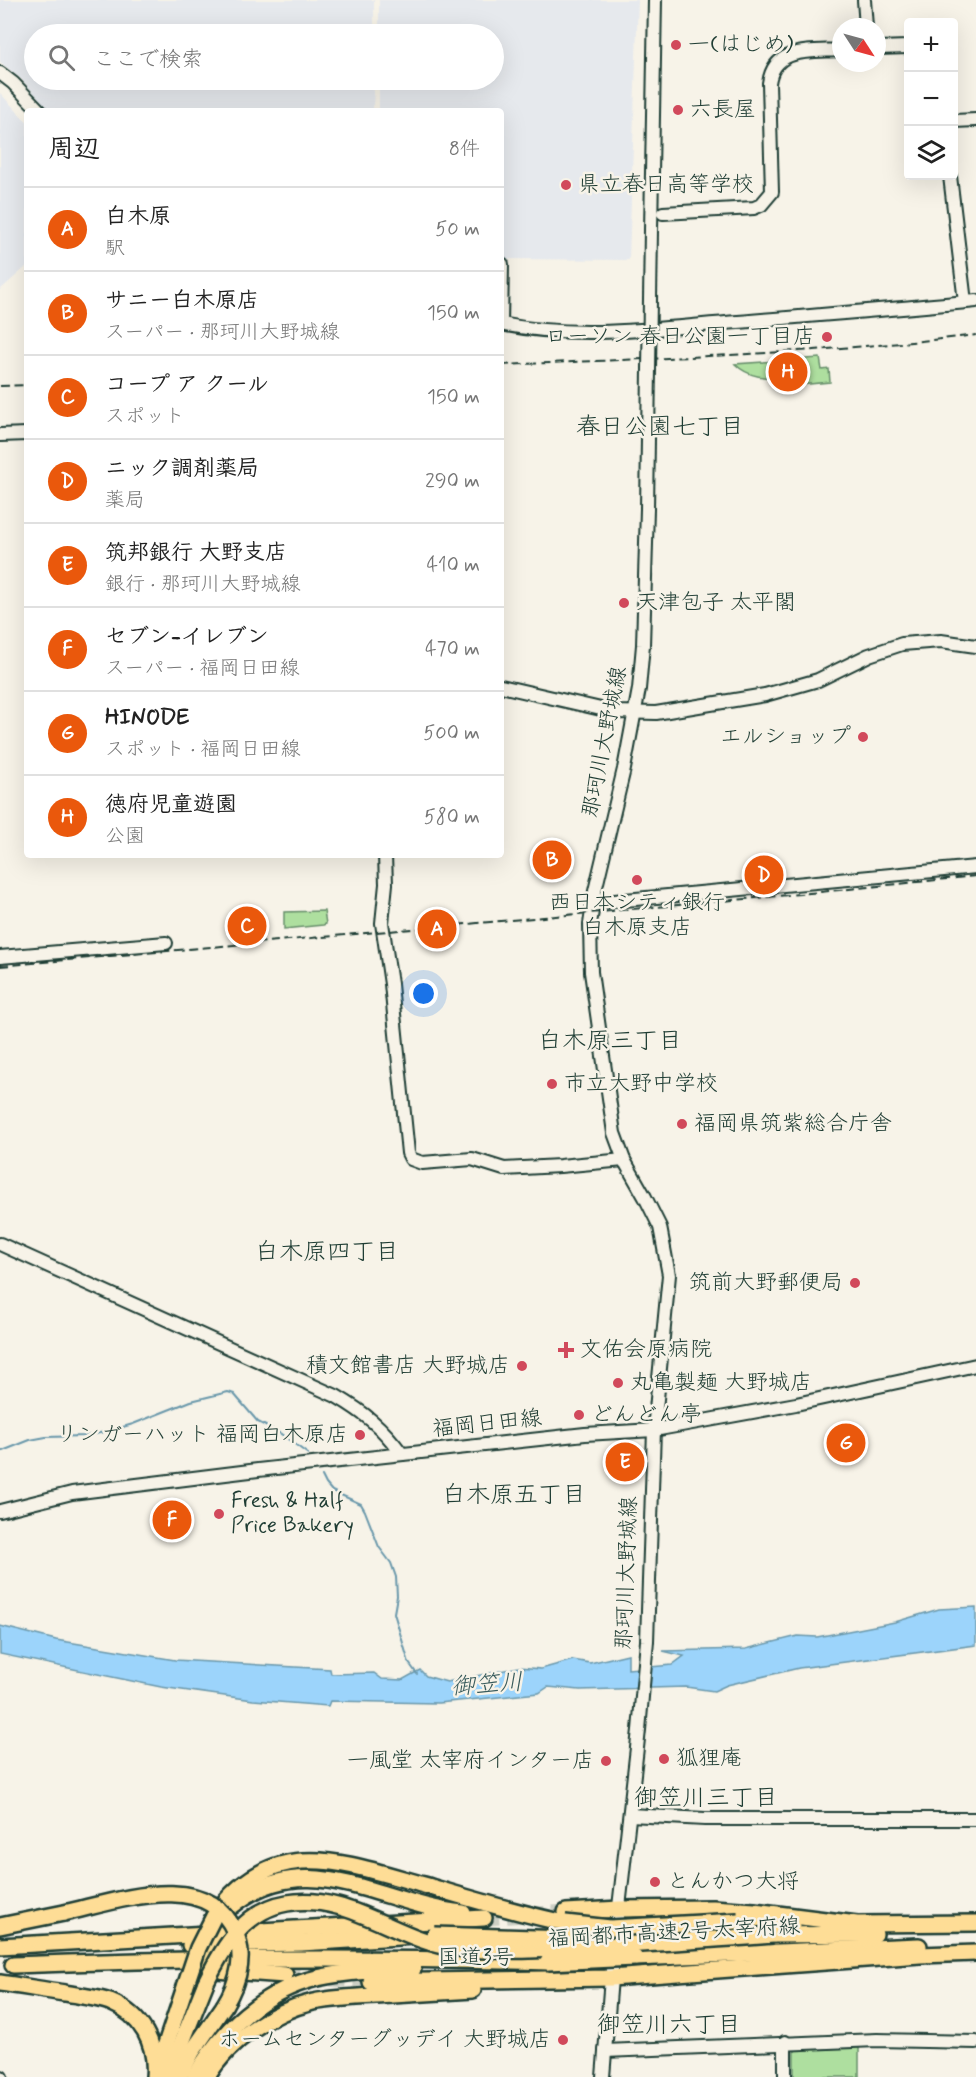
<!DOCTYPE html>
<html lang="ja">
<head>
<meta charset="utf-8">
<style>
	:root { --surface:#fff; --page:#f6f6f6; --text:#222; --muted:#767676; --line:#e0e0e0; --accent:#ea580c }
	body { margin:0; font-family:Mynerve,"Klee One",sans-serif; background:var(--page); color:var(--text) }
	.controls { position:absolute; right:18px; top:18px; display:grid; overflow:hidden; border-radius:6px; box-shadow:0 6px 24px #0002 }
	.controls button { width:54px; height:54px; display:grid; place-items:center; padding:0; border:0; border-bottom:2px solid var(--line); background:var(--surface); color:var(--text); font:30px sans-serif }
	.compass { position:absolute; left:832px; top:18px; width:54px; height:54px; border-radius:50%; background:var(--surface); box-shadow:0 6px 24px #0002; rotate:126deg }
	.you { position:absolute; left:424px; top:994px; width:21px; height:21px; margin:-15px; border:4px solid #fff; border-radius:50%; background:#1a73e8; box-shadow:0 0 0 9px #1a73e833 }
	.badge { display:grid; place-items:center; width:39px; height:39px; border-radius:50%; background:var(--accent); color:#fff; font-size:20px; font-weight:700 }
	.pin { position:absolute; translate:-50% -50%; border:3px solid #fff; box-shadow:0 2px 6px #0006 }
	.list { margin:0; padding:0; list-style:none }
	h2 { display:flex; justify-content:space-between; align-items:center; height:78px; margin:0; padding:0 24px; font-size:26px }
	h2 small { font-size:20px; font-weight:400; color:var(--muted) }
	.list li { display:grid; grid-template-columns:39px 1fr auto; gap:18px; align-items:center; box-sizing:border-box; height:84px; padding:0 24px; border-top:2px solid var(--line) }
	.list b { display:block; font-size:22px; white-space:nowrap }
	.list p { margin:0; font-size:20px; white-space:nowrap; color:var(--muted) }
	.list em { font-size:20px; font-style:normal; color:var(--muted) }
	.icon { flex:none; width:33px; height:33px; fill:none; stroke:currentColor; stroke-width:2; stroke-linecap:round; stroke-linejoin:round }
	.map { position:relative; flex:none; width:976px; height:2077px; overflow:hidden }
	.search { position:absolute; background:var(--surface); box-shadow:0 6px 24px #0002; left:24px; top:24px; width:480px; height:66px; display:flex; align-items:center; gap:15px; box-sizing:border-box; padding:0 21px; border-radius:33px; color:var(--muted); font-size:22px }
	.panel { position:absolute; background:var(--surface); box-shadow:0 6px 24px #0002; left:24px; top:108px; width:480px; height:750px; border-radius:6px }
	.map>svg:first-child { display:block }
</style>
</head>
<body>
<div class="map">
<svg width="976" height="2077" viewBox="0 0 976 2077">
	<rect width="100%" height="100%" fill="#f7f3e8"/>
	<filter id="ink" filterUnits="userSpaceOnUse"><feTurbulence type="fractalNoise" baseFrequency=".0167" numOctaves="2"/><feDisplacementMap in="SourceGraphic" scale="12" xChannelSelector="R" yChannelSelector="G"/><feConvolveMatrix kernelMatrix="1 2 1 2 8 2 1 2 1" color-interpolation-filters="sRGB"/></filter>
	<g filter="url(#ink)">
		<g fill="#e6e9ed">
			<path d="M0,0h374v34h-340v46h340l-1,31h-323l-29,-32 -21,-17z"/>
			<path d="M379,0h259l-9,260 -128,-1v-148h-122v-31h115v-46h-115z"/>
			<path d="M0,93l27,29v144l-27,24z"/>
		</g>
		<g fill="#aedf9f" stroke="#668e6a" stroke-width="1.5">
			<path d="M820,358l2,12 7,-1 1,13 -41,4 -1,-8c-19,0 -38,1 -53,-14z"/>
			<path d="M324,911l2,13 -3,1 -39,4v-17z"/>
			<path d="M859,2047v30h-65v-25l5,-4z"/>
		</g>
		<path fill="#9cd4fb" stroke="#6a98ab" stroke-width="1.5" d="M976,1607v38l-177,23 -72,17 -13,6 -28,-4 -106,3 -32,-3 -9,6 -101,10 -108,-2 -2,5 -75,-6 -92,-13 -161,-33v-28l56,14 119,20 155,9 1,5 43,-1 8,6 20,1 18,-10 6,6 21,6 72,-15 22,2 32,-9 17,3 38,-9v15l44,-4 12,-9 -21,-5 83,-2 52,-13 19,1 78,-15 44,-13z"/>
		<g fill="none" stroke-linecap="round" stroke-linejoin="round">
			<g stroke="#6a98ab" stroke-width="2">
				<path d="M0,1452l30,-12 16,-3 40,-1 23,-5 24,-7 58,-23 37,-9 6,2 24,28 23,12 27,20"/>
				<path d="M322,1476l4,8 6,7 29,13 4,7 14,36 12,16 5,14 1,19 -3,17 15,50 8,11"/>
			</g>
			<g stroke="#cccfc4" stroke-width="15" stroke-dasharray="15 8" stroke-linecap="butt">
				<path d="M484,1918l82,-6"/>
				<path d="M285,1975l86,7"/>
			</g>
			<defs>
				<g id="secondary">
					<path d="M864,0l2,27"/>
					<path d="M877,48l31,-1"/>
					<path d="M0,73l13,10 27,28"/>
					<path d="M954,121l22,-1"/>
					<path d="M950,176l15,126"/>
					<path d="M663,213l91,-5 7,-3 11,-13 -3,-109c5,-37 43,-31 72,-33"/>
					<path d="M651,230l4,-230"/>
					<path d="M501,324c78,16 159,4 237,-2 80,-7 159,-13 238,-21"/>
					<path d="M501,325l1,-61"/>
					<path d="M0,435l27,-1"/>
					<path d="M501,686l113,26 42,1 109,-18 53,-15 51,-25 33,-11 39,-3 35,5"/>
					<path d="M385,855l1,29 -4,39 9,61 17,169 3,6 11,4 50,-4 32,10 56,-3 64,-6"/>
					<path d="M593,903l383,-36"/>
					<path d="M0,957l166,-14"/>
					<path d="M0,1244l336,152c29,17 46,31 66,58"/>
					<path d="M0,1511l72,-18 186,-23 327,-36 69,-4 142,-26 180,-39"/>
					<path d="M630,1815l75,4h271"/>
					<path d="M785,2042v35"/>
					<path d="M605,2051l272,-11 99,2"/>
					<path d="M0,2077h1"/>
					<path d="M603,2077l8,-99 28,-248 8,-89 7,-211 15,-155 -9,-48 -15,-30 -21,-37 -10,-27 -23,-161 -1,-48 5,-33 29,-122 15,-80 4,-44 4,-136"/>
				</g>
				<g id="highway">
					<path d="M232,1906c75,-62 149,-1 231,7"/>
					<path d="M566,1912l54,-3 93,-1 41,3 103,13 119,-1"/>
					<path d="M214,1916c59,-83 128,-54 210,-31 47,14 93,28 141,38"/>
					<path d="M738,1921l54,4"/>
					<path d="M0,1926l64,-13"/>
					<path d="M773,1935l102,-1"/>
					<path d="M190,1945l111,-2 114,-7"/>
					<path d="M0,1946l484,-28"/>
					<path d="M635,1958l284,-12"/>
					<path d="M13,1965c178,-7 356,-8 535,-3"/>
					<path d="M202,1969l83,6"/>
					<path d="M371,1982l240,-4 309,-23 56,-2"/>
					<path d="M0,1983c22,3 43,7 65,10 15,3 31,4 45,9 32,13 47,42 44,75"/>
					<path d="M157,2071l29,-87"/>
					<path d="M168,2077l38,-95"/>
					<path d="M179,2077l13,-25 32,-46"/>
					<path d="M195,2077c26,-47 68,-86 122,-99 31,-7 64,-8 96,-9"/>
					<path d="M207,2077c22,-37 64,-65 106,-75 21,-4 43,-5 64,-6 32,-2 64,-4 96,-6"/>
				</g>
			</defs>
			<use href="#secondary" stroke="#1f3d34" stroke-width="16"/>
			<use href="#highway" stroke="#1f3d34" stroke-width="20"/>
			<use href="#secondary" stroke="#f7f3e8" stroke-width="12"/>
			<use href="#highway" stroke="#fedd96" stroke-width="15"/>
			<g stroke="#1f3d34" stroke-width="2" stroke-dasharray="9 4.5" stroke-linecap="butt">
				<path d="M501,365c159,-7 317,-11 475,-30"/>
				<path d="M0,386l27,-1"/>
				<path d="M0,966l800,-72 176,-18"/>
			</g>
			<defs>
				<path id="secondary-bridge" d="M647,509l4,-279"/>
				<g id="highway-bridge">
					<path d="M64,1913c51,-11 143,-46 171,19 11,25 3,51 -11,74"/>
					<path d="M565,1923l45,5 128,-7"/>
					<path d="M434,1935l135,4"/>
					<path d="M548,1962l87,-4"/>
					<path d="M206,1982c17,-35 39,-72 81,-79 61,-11 110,38 169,45 48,5 100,1 149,-2 56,-3 112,-7 168,-11"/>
					<path d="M186,1984l12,-36 16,-32"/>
				</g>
			</defs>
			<use href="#secondary-bridge" stroke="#1f3d34" stroke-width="16" stroke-linecap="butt"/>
			<use href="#highway-bridge" stroke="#1f3d34" stroke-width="20" stroke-linecap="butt"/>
			<use href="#secondary-bridge" stroke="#f7f3e8" stroke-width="12"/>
			<use href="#highway-bridge" stroke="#fedd96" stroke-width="15"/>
		</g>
	</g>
	<g fill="#d1495b" stroke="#f7f3e8" stroke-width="2">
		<circle cx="676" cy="45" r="6"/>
		<circle cx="678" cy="110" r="6"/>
		<circle cx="566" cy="185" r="6"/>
		<circle cx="827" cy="337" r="6"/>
		<circle cx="624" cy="603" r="6"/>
		<circle cx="863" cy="737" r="6"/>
		<circle cx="637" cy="880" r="6"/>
		<circle cx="552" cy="1084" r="6"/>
		<circle cx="682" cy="1124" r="6"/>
		<circle cx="855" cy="1283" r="6"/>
		<path d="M563 1341h6v6h6v6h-6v6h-6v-6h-6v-6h6z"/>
		<circle cx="522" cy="1366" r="6"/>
		<circle cx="618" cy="1383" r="6"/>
		<circle cx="579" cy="1415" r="6"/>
		<circle cx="360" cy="1435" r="6"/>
		<circle cx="219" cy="1514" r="6"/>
		<circle cx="664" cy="1759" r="6"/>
		<circle cx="606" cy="1761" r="6"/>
		<circle cx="655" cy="1882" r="6"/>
		<circle cx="563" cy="2040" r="6"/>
	</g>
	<g text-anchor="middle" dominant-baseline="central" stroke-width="5" stroke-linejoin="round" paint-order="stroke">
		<g font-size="22" fill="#1f3d34" stroke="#f7f3e8" text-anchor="start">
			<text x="688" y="45">一(はじめ)</text>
			<text x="690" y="110">六長屋</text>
			<text x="578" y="185">県立春日高等学校</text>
			<text x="815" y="337" text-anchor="end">ローソン 春日公園一丁目店</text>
			<text x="636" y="603">天津包子 太平閣</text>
			<text x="851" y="737" text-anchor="end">エルショップ</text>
			<text x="637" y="903" text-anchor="middle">西日本シティ銀行<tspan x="637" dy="25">白木原支店</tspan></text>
			<text x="564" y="1084">市立大野中学校</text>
			<text x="694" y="1124">福岡県筑紫総合庁舎</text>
			<text x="843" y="1283" text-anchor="end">筑前大野郵便局</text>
			<text x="580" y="1350">文佑会原病院</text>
			<text x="510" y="1366" text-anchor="end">積文館書店 大野城店</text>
			<text x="630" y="1383">丸亀製麺 大野城店</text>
			<text x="591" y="1415">どんどん亭</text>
			<text x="348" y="1435" text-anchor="end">リンガーハット 福岡白木原店</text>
			<text x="231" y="1501">Fresh &amp; Half<tspan x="231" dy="25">Price Bakery</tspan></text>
			<text x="676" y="1759">狐狸庵</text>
			<text x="594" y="1761" text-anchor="end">一風堂 太宰府インター店</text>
			<text x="667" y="1882">とんかつ大将</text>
			<text x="551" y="2040" text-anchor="end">ホームセンターグッデイ 大野城店</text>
		</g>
		<g font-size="22" fill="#1f3d34" stroke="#f7f3e8">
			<text transform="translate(605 742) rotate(-79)">那珂川大野城線</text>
			<text transform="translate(487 1424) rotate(-6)">福岡日田線</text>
			<text transform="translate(627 1573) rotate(-88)">那珂川大野城線</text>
			<text transform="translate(674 1933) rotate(-3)">福岡都市高速2号太宰府線</text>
			<text x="476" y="1958">国道3号</text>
		</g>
		<g font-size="24" fill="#1f3d34" stroke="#f7f3e8">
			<text x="660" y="427">春日公園七丁目</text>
			<text x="610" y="1041">白木原三丁目</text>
			<text x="327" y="1252">白木原四丁目</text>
			<text x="514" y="1495">白木原五丁目</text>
			<text x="706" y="1798">御笠川三丁目</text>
			<text x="669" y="2025">御笠川六丁目</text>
		</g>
		<g font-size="24" font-style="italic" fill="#385b5c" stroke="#f7f3e8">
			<text transform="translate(487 1685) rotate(-4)">御笠川</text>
		</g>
	</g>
</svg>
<div class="controls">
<button>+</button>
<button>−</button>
<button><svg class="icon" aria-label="layers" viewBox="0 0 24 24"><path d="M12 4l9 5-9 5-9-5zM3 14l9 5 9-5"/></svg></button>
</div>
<svg class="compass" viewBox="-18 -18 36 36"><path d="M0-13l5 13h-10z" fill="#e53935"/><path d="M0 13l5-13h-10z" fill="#767676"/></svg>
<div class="you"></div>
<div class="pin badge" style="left:437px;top:929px">A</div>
<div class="pin badge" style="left:552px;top:860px">B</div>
<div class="pin badge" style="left:247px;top:926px">C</div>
<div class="pin badge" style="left:764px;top:875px">D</div>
<div class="pin badge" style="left:625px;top:1462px">E</div>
<div class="pin badge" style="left:172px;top:1520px">F</div>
<div class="pin badge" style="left:846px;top:1443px">G</div>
<div class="pin badge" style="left:788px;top:372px">H</div>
<div class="search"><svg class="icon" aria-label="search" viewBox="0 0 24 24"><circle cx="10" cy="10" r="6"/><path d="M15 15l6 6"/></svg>ここで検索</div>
<section class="panel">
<h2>周辺<small>8件</small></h2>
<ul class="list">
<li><span class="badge">A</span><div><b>白木原</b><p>駅</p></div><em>50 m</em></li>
<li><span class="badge">B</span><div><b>サニー白木原店</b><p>スーパー · 那珂川大野城線</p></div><em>150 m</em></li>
<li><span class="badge">C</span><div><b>コープ ア クール</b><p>スポット</p></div><em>150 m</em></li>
<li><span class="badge">D</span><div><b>ニック調剤薬局</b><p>薬局</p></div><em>290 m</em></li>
<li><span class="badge">E</span><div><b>筑邦銀行 大野支店</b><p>銀行 · 那珂川大野城線</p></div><em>410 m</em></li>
<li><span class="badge">F</span><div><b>セブン-イレブン</b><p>スーパー · 福岡日田線</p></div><em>470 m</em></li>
<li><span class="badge">G</span><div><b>HINODE</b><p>スポット · 福岡日田線</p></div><em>500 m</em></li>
<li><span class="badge">H</span><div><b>徳府児童遊園</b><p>公園</p></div><em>580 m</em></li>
</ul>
</section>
</div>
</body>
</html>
